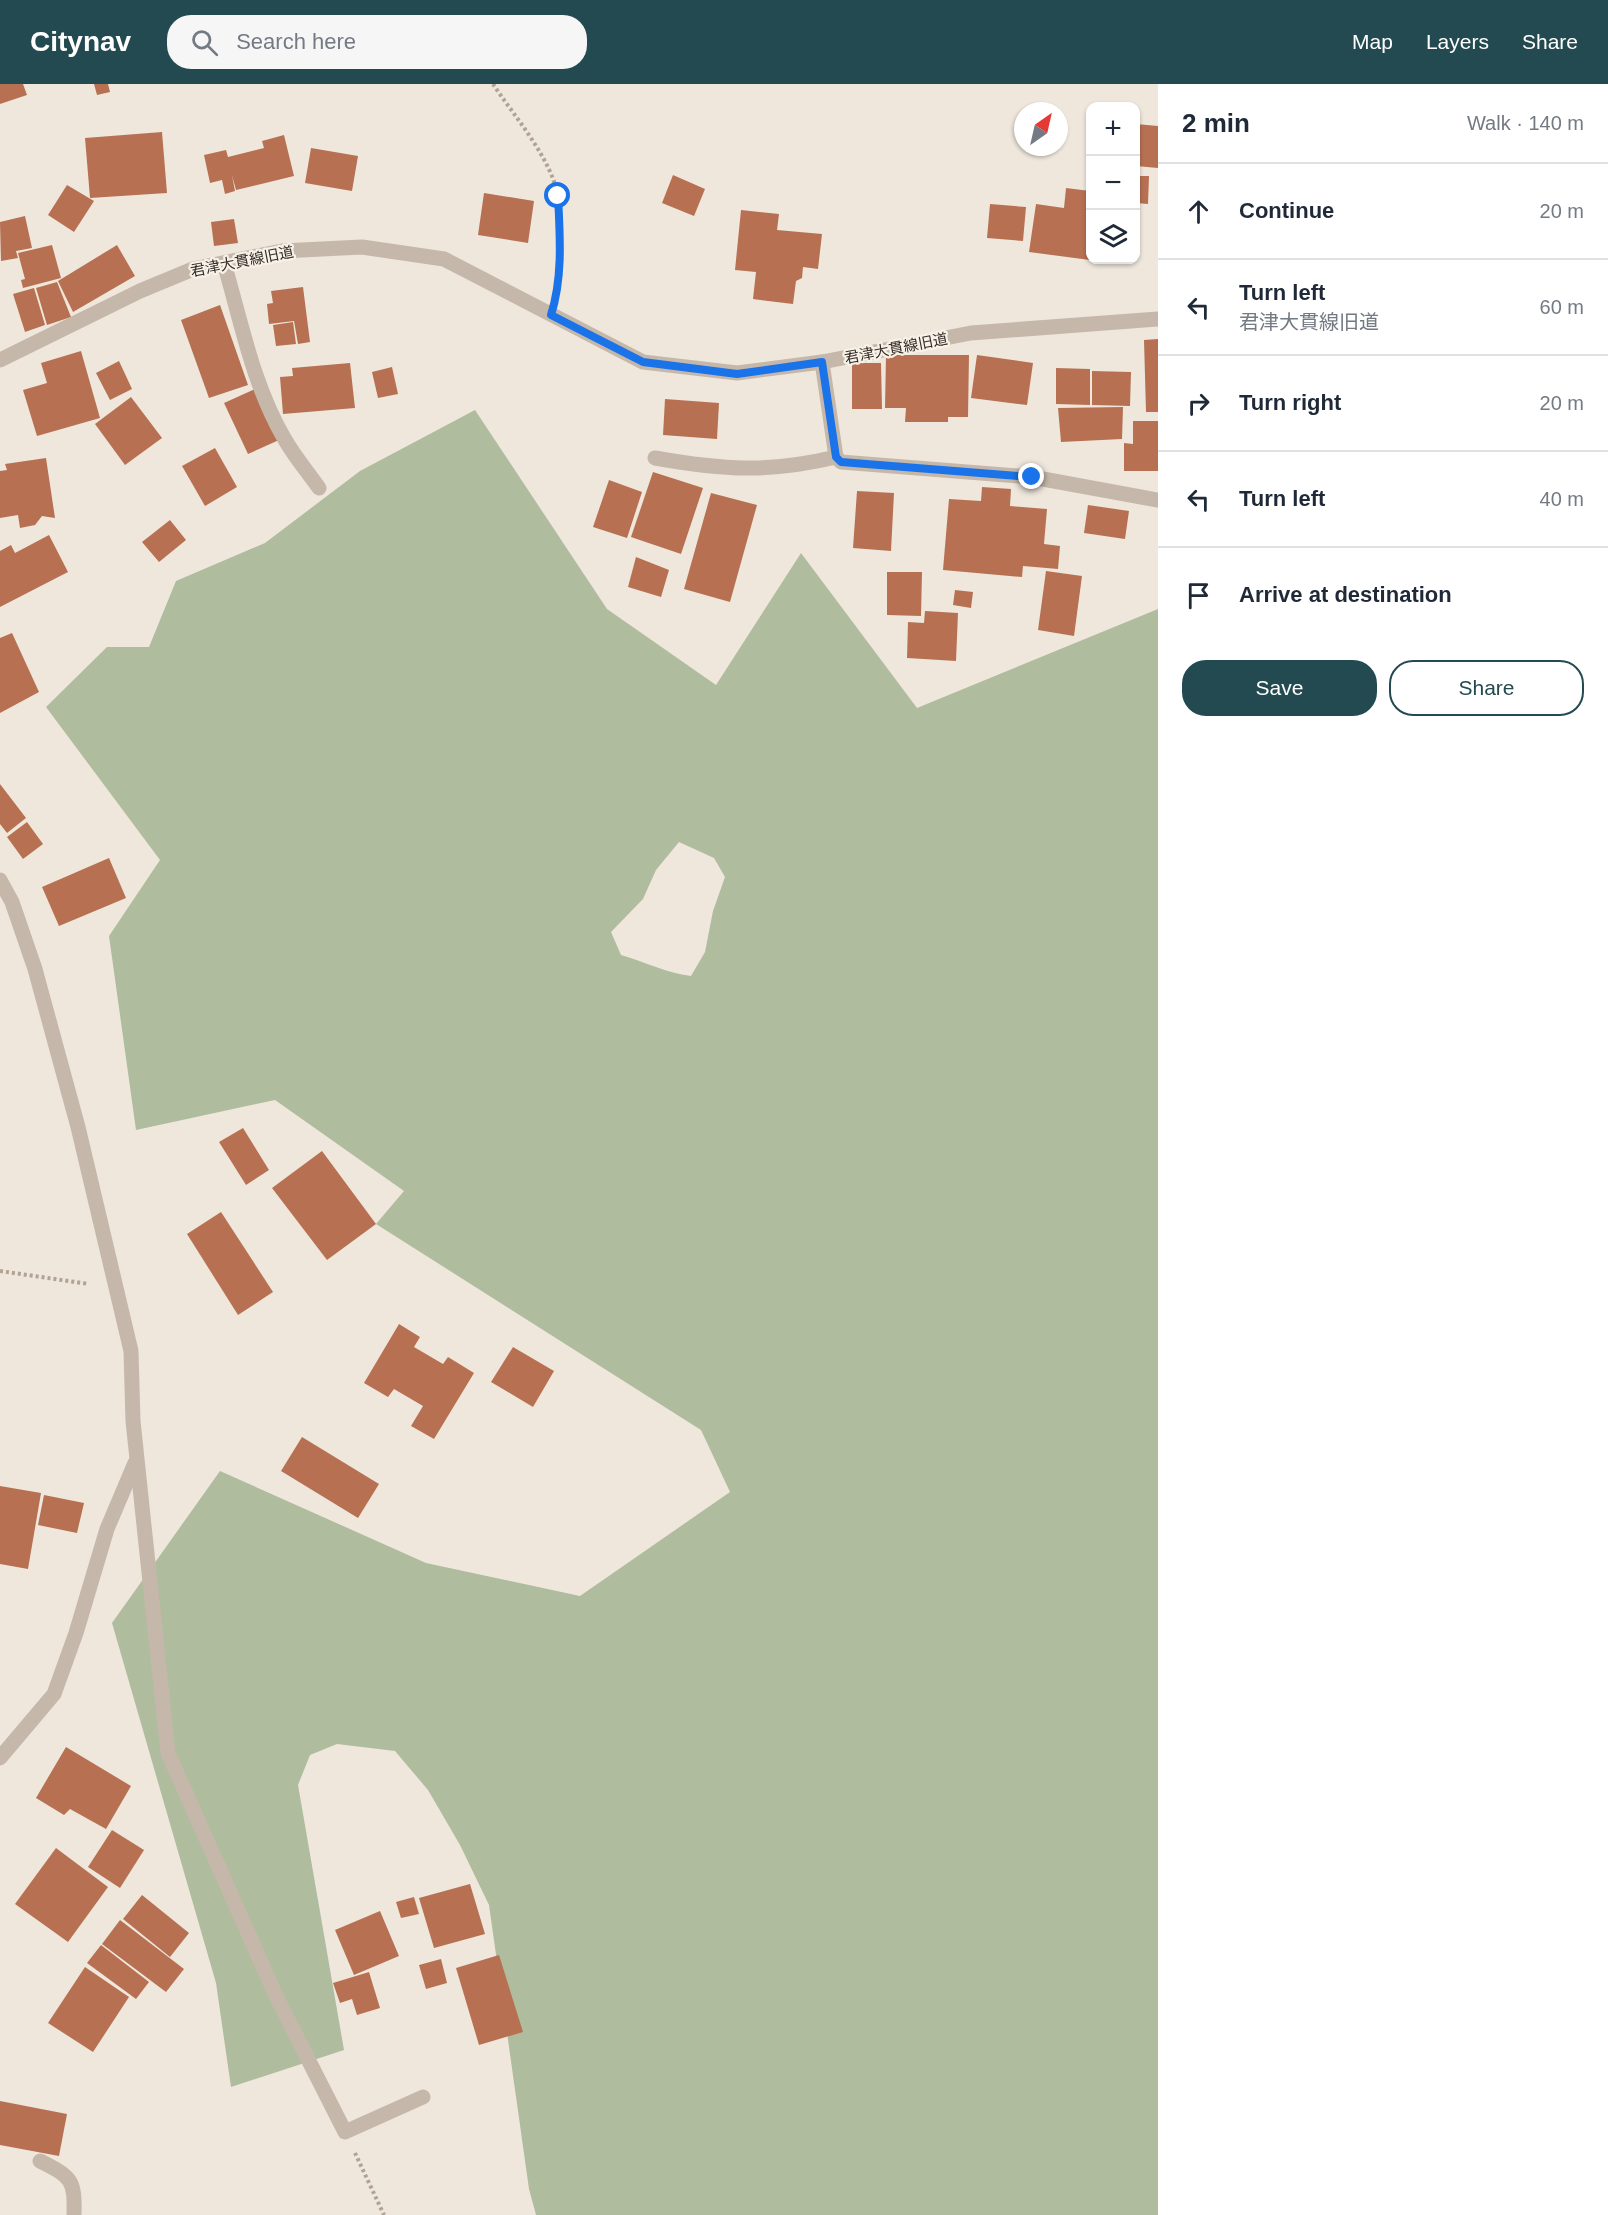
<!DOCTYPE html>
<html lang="en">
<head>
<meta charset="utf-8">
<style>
	:root { --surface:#fff; --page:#f6f6f7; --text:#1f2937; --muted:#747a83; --line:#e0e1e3; --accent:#234a50 }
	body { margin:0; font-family:Helvetica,"Noto Sans JP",sans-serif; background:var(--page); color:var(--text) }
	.controls { position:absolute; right:18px; top:18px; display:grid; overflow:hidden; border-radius:12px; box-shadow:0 2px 4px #0004 }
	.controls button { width:54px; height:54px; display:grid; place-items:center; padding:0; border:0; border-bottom:2px solid var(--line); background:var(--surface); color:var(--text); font:30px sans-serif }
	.compass { position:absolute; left:1014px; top:18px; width:54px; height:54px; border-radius:50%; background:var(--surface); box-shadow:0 2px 4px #0004; rotate:34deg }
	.stop { position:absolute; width:18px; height:18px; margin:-14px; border:4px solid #1a73e8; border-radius:50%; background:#fff }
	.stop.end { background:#1a73e8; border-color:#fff; box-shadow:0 2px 6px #0008 }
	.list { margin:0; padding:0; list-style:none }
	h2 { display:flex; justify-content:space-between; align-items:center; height:78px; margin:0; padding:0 24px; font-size:26px }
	h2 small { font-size:20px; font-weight:400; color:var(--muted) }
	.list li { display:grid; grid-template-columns:39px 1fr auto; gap:18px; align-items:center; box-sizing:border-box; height:96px; padding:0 24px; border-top:2px solid var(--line) }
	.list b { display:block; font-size:22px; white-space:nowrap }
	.list p { margin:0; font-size:20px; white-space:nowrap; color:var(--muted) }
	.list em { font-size:20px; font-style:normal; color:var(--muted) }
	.actions { display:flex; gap:12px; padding:18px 24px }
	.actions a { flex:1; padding:14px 0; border:2px solid var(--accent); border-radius:24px; text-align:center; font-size:21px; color:var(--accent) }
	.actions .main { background:var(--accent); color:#fff }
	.icon { flex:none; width:33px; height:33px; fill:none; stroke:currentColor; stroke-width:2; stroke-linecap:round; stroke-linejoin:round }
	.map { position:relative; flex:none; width:1158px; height:2131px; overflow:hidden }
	header { display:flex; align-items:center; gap:36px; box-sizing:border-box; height:84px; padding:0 30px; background:var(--accent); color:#fff }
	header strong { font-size:28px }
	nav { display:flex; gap:33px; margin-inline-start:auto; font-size:21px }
	.search { width:420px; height:54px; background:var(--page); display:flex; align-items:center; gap:15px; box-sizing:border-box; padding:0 21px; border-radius:24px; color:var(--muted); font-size:22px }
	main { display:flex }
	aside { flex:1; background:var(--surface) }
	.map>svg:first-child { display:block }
</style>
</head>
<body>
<header>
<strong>Citynav</strong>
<div class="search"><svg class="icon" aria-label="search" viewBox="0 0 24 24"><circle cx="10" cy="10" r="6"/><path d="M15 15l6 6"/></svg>Search here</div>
<nav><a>Map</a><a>Layers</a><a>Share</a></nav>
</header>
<main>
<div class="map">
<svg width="1158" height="2131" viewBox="0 0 1158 2131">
	<rect width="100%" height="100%" fill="#efe7dc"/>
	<path fill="#b0bc9e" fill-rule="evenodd" d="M475,326l132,199 109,76 85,-132 116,155 241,-99v1606h-622l-7,-26 -40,-284 -29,-60 -32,-55 -33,-39 -58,-7 -27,11 -12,30 46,265 -113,37 -15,-104 -104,-360 108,-152 206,92 154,33 150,-104 -29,-62 -325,-206 28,-33 -129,-91 -139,30 -27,-194 51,-76 -114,-153 61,-60h42l27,-66 89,-38 95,-72zM679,758l35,16 11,19 -12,34 -8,41 -14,24c-24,-3 -46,-14 -70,-21l-10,-23 32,-33 13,-29z"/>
	<g fill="#b77152">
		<path d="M0,0h23l4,11 -27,9z"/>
		<path d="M94,0h14l2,8 -13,3z"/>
		<path d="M1136,40l22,2v42l-22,-2z"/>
		<path d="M162,48l5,61 -77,5 -5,-60z"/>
		<path d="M284,51l10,41 -58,14 -4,-15 3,16 -10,3 -3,-14 -12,3 -6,-28 22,-5 2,7 36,-9 -2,-7z"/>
		<path d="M311,64l47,8 -6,35 -47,-8z"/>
		<path d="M673,91l32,14 -11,27 -32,-13z"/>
		<path d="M1136,92h13l-1,28 -12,-1z"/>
		<path d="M67,101l27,16 -20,31 -26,-17z"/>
		<path d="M1066,104l24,3v69l-61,-8 7,-48 28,4z"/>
		<path d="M484,109l50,8 -6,42 -50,-8z"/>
		<path d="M990,120l36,3 -3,34 -36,-3z"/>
		<path d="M741,126l38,4 -2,16 45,4 -4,35 -15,-2 -1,11 -6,3 -3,23 -40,-5 3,-27 -21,-2z"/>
		<path d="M25,132l7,32 -16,3 2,7 -17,3 -1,-39z"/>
		<path d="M234,135l4,24 -24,3 -3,-24z"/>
		<path d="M52,161l9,33 -38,10 -2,-8 4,-1 -7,-26z"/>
		<path d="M117,161l18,31 -62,36 -15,-31z"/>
		<path d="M57,198l14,35 -24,8 -11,-37z"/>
		<path d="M303,203l7,55 -12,2 -4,-23 -25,3 -2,-20 6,-1 -2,-12z"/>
		<path d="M34,204l11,37 -20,7 -12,-38z"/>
		<path d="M220,221l28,80 -39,13 -28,-78z"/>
		<path d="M293,238l3,22 -20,2 -3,-21z"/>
		<path d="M1158,255v73h-12l-2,-72z"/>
		<path d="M81,267l19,67 -63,18 -14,-46 24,-7 -6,-20z"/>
		<path d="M886,271h83l-1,62h-20v5h-43l1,-14h-21z"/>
		<path d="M977,271l56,8 -6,42 -56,-7z"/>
		<path d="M119,277l13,28 -22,11 -14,-27z"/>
		<path d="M350,279l5,45 -72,6 -3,-37 13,-1 -1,-8z"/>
		<path d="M852,279h29l1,46h-30z"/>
		<path d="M392,283l6,27 -20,4 -6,-26z"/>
		<path d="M1056,284l34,1v36l-34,-1z"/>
		<path d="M1092,287l39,1 -1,34 -38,-1z"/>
		<path d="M255,305l24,51 -31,14 -24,-51z"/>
		<path d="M131,313l31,41 -37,27 -30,-41z"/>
		<path d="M665,315l54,4 -2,36 -54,-4z"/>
		<path d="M1123,323l-1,32 -61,3 -3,-34z"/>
		<path d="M1133,337h25v50h-34v-28l9,1z"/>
		<path d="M215,364l22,39 -32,19 -23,-40z"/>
		<path d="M46,374l9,60 -13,-2 -7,9 -15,3 -2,-13 -18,3v-47l7,-1 -2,-6z"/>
		<path d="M653,388l50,16 -22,66 -50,-17z"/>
		<path d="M609,396l33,12 -15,46 -34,-11z"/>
		<path d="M982,403l29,2 -1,17 37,3 -3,35 16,2 -2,23 -35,-3 -1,11 -79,-7 6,-71 32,2z"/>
		<path d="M857,407l37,2 -3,58 -38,-3z"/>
		<path d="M711,409l46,12 -27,97 -46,-13z"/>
		<path d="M1088,421l41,6 -4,28 -41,-6z"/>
		<path d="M170,436l16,20 -27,22 -17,-20z"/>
		<path d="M49,451l19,37 -68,35v-56l11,-6 4,8z"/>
		<path d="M636,473l33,13 -8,27 -33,-10z"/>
		<path d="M1046,487l36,5 -8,60 -36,-6z"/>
		<path d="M887,488h35l-1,44 -34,-1z"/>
		<path d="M955,506l18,2 -2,16 -18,-3z"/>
		<path d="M925,527l33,2 -2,48 -49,-3 1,-36 16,1z"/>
		<path d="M12,549l27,59 -39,21v-75z"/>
		<path d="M0,700l26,34 -19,15 -7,-9z"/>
		<path d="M27,738l16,22 -20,15 -16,-22z"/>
		<path d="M109,774l17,40 -67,28 -17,-39z"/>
		<path d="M243,1044l26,42 -23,15 -27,-43z"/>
		<path d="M322,1067l54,73 -49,36 -55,-72z"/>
		<path d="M221,1128l52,80 -35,23 -51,-81z"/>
		<path d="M399,1240l21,13 -6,10 29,17 5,-7 26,16 -40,66 -23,-13 12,-20 -29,-17 -6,8 -24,-14z"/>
		<path d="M513,1263l41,24 -21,36 -42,-25z"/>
		<path d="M302,1353l77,47 -21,34 -77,-47z"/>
		<path d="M0,1402l41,7 -13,76 -28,-5z"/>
		<path d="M44,1411l40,8 -7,30 -39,-8z"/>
		<path d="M66,1663l65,39 -25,43 -36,-20 -6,6 -28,-17z"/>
		<path d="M112,1746l32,20 -24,38 -32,-21z"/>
		<path d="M56,1764l52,39 -40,55 -53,-38z"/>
		<path d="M470,1800l15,50 -51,14 -15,-50z"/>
		<path d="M142,1811l47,38 -19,24 -47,-38z"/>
		<path d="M414,1813l5,17 -18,4 -5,-16z"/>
		<path d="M380,1827l19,45 -45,19 -19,-45z"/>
		<path d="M120,1836l64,49 -18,23 -64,-48z"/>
		<path d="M101,1861l48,37 -13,17 -49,-36z"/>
		<path d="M499,1871l24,77 -44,13 -23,-77z"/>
		<path d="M441,1875l6,24 -21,6 -7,-24z"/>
		<path d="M85,1883l44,30 -36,55 -45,-29z"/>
		<path d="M369,1888l11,36 -23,7 -5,-16 -12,4 -7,-20z"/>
		<path d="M0,2017l67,13 -8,42 -59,-11z"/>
	</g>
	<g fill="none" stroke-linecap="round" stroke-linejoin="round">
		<g stroke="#b1a294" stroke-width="4" stroke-dasharray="3 3" stroke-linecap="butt">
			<path d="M493,0c21,32 59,75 65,113 5,30 1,63 0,93"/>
			<path d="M0,1187l89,13"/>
			<path d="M355,2069l29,62"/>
		</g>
		<g stroke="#c5b8aa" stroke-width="15">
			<path d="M224,179c17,58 29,122 60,175 10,18 23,33 35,50"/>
			<path d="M655,374c68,12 114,15 181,-1"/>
			<path d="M40,2077c32,16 35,19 34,54"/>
		</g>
		<g stroke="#c5b8aa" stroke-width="15">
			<path d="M0,276l140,-69 53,-22 89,-18 80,-4 82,12 199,103 94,11 85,-11 149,-29 187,-14"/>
			<path d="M822,278l14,95 5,5 191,15 126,23"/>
			<path d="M0,796l12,22 23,67 43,158 53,224 2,70 35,332 109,245 68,134 78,-35"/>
			<path d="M0,1674l54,-64 22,-61 31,-104 28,-66"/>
		</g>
	</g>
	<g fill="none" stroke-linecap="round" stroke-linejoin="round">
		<path stroke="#1a73e8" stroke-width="8" d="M558,112c2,40 5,81 -7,119l92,47 94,12 85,-12 14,95 5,5 191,15"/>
	</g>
	<g text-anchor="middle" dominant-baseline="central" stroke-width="4.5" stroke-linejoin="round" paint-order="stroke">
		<g font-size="15" fill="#342d28" stroke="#f7f1e8">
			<text transform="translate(242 177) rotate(-11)">君津大貫線旧道</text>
			<text transform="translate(896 264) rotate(-11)">君津大貫線旧道</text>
		</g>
	</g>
</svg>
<div class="controls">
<button>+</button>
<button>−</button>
<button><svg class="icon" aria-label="layers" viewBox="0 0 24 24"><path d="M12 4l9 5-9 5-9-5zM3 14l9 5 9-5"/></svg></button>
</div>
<svg class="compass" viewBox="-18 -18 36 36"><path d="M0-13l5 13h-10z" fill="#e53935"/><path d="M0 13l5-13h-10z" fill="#747a83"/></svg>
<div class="stop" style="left:558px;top:112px"></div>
<div class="stop end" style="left:1032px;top:393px"></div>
</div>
<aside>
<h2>2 min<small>Walk · 140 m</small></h2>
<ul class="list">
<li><svg class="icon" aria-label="ahead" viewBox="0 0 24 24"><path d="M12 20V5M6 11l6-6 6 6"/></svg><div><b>Continue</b></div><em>20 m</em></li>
<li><svg class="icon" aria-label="left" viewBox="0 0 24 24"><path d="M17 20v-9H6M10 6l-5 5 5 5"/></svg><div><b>Turn left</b><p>君津大貫線旧道</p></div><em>60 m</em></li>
<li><svg class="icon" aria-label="right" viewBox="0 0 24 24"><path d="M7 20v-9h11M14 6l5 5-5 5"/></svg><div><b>Turn right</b></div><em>20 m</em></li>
<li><svg class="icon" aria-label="left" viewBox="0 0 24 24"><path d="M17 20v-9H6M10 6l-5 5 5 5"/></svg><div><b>Turn left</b></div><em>40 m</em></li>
<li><svg class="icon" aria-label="arrive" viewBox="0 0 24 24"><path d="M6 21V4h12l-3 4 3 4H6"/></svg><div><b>Arrive at destination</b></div></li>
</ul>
<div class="actions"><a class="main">Save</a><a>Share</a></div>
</aside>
</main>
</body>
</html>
